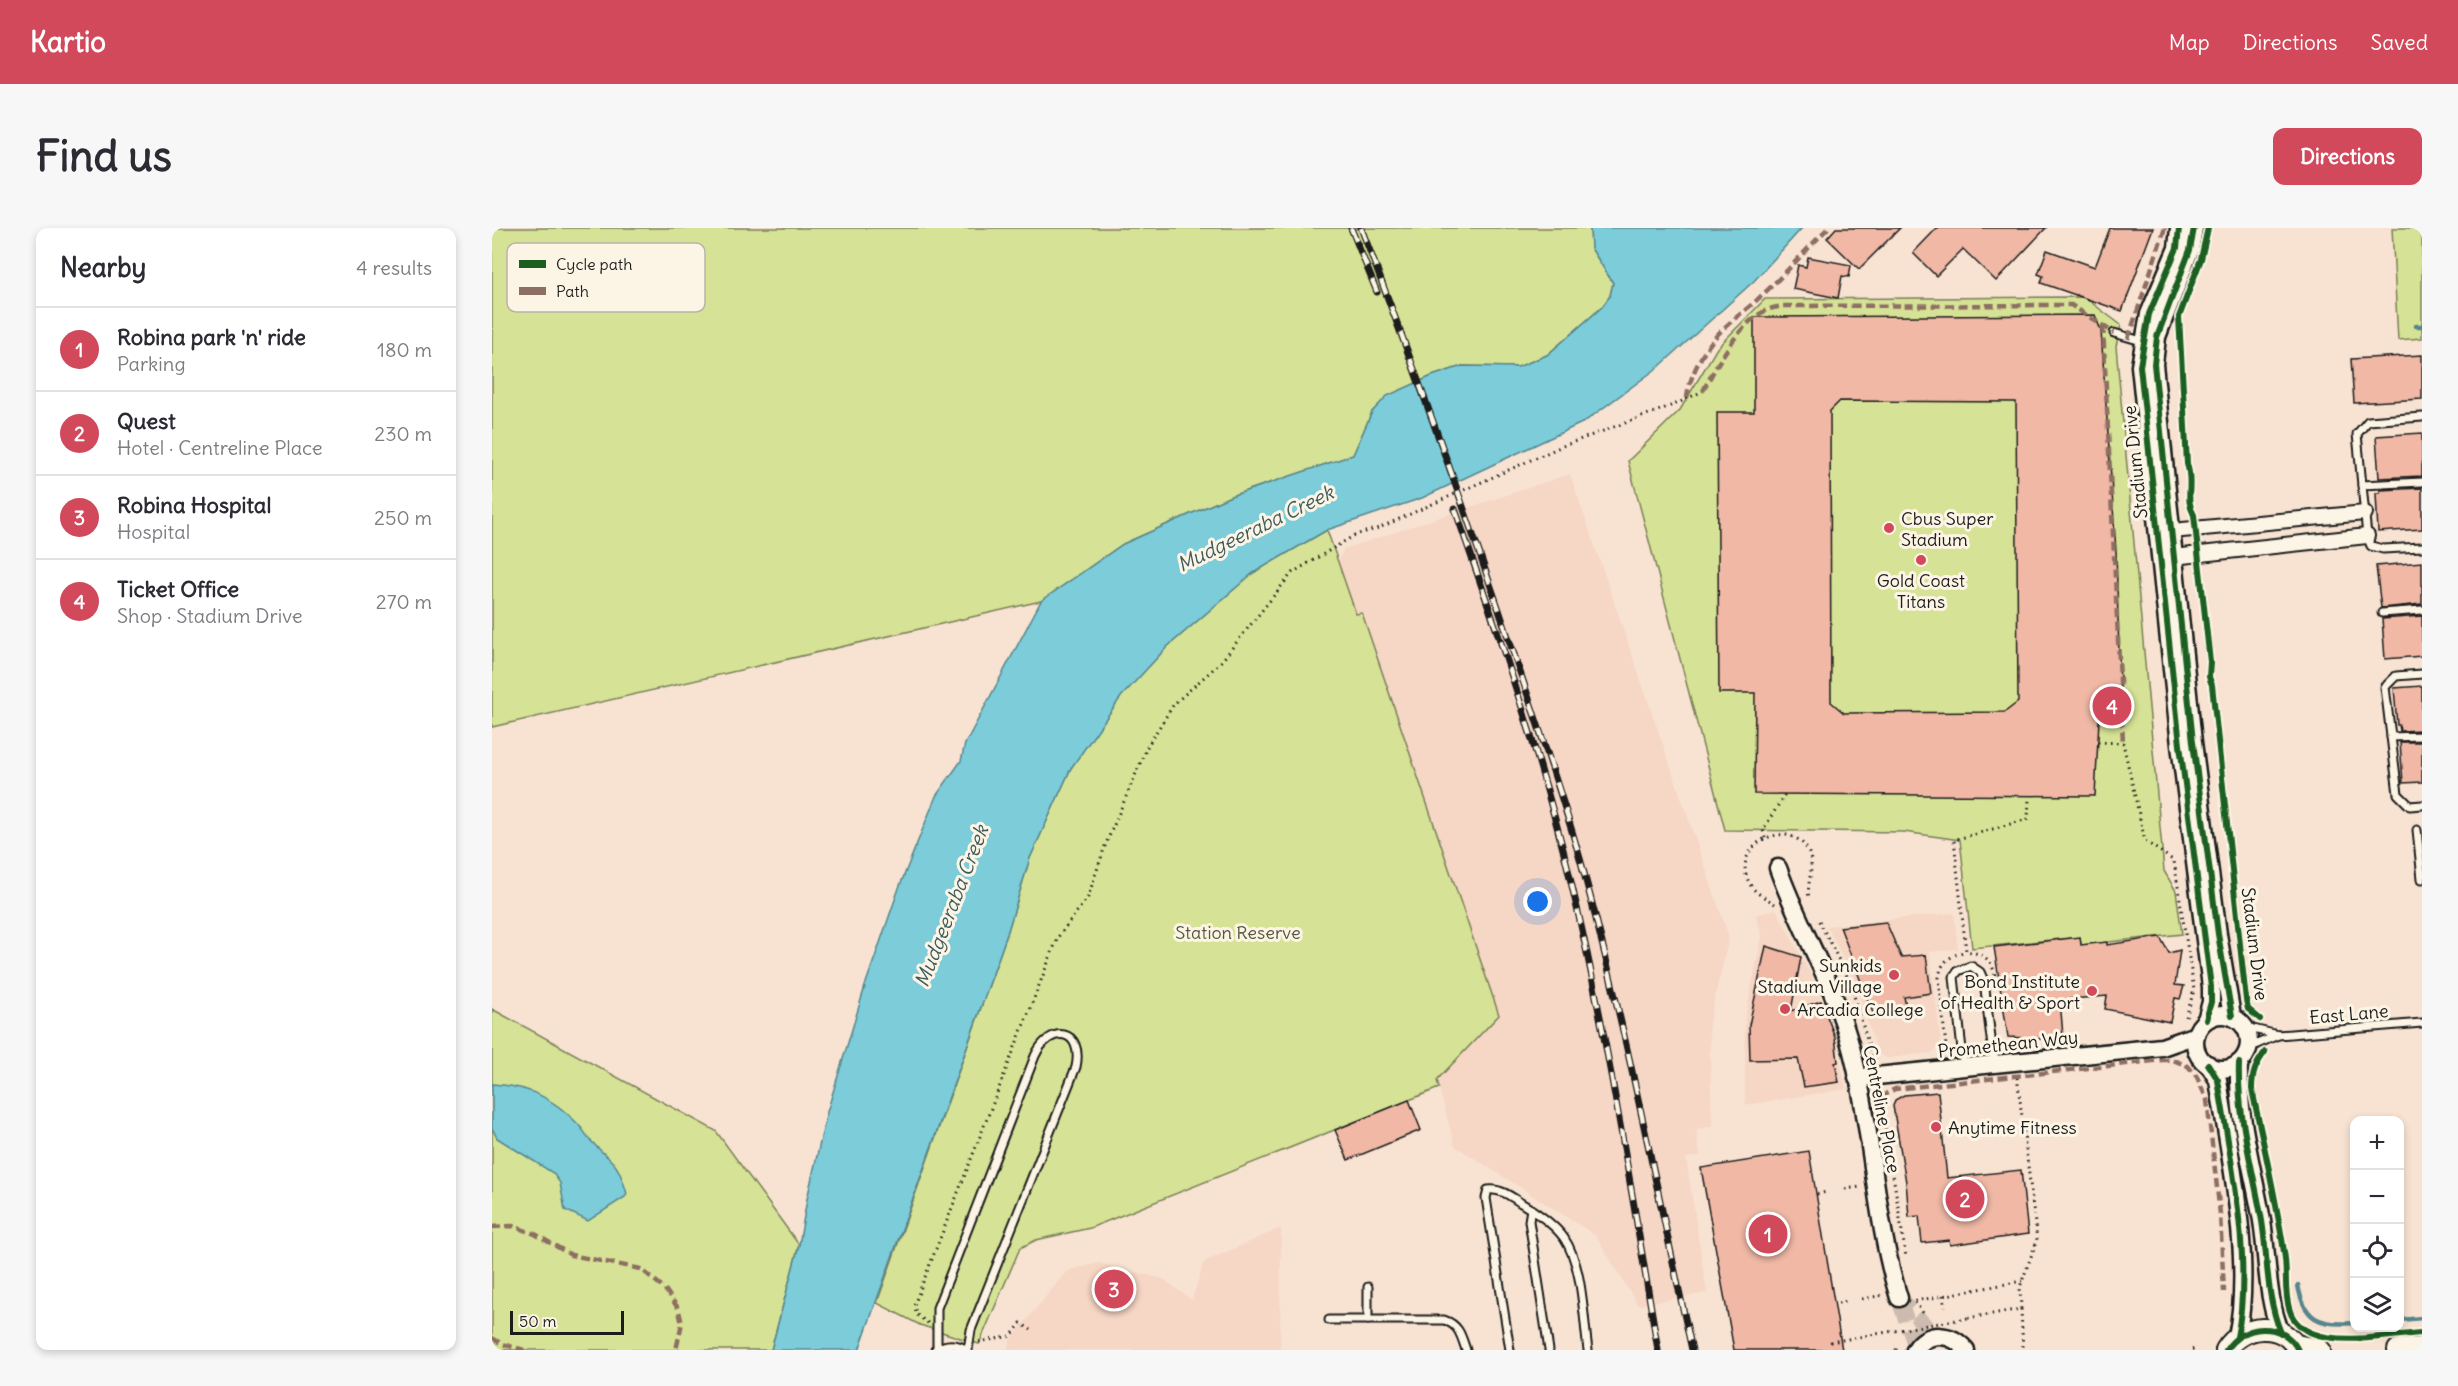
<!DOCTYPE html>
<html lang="en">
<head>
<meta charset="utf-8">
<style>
	:root { --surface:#fff; --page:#f7f7f7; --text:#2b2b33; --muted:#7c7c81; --line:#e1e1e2; --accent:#d1495b }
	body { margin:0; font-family:Delius,sans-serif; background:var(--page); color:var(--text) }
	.controls { position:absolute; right:18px; bottom:18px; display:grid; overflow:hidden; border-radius:12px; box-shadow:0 3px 9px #0003 }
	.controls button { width:54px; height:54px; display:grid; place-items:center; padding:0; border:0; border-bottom:2px solid var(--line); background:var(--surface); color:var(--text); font:30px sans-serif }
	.scale { position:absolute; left:18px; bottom:15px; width:114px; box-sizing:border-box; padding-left:6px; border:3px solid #1c1c1c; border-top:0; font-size:16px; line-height:21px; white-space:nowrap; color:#1c1c1c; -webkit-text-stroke:4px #fcf5e5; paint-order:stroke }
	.you { position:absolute; left:1046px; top:674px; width:21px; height:21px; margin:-15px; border:4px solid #fff; border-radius:50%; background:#1a73e8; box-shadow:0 0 0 9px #1a73e833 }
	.badge { display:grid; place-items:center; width:39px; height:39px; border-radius:50%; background:var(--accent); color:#fff; font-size:20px; font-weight:700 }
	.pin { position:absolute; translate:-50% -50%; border:3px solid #fff; box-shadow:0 2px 6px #0006 }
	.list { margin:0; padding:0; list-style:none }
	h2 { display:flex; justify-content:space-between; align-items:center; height:78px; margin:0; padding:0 24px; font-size:26px }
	h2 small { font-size:20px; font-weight:400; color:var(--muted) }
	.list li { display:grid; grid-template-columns:39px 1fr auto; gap:18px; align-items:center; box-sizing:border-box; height:84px; padding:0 24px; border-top:2px solid var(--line) }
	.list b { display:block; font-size:22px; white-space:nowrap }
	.list p { margin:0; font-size:20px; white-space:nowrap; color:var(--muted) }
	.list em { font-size:20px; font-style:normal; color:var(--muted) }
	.icon { flex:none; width:33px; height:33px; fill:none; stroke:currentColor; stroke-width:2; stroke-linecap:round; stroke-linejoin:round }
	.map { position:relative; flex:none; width:1930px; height:1122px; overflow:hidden; border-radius:12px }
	header { display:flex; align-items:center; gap:36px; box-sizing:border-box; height:84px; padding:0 30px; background:var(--accent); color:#fff }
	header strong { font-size:28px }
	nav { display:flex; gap:33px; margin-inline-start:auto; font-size:21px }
	.intro { display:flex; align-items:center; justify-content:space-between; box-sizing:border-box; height:144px; padding:0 36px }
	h1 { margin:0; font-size:42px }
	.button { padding:15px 27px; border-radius:12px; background:var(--accent); color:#fff; font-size:21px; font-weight:700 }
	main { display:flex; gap:36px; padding:0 36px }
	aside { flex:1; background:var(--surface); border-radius:12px; box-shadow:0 3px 9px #0003 }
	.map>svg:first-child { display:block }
</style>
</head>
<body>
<header>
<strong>Kartio</strong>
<nav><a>Map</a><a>Directions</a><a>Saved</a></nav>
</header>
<div class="intro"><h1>Find us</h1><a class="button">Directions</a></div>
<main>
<aside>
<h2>Nearby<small>4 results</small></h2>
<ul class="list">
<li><span class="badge">1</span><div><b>Robina park 'n' ride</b><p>Parking</p></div><em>180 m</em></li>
<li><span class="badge">2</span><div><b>Quest</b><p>Hotel · Centreline Place</p></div><em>230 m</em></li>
<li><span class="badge">3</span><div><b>Robina Hospital</b><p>Hospital</p></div><em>250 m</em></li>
<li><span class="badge">4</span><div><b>Ticket Office</b><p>Shop · Stadium Drive</p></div><em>270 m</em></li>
</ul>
</aside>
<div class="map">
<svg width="1930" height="1122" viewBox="0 0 1930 1122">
	<rect width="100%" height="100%" fill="#f8e3d2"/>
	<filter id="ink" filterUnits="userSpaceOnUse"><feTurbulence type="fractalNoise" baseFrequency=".0167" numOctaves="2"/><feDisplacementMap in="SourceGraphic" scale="12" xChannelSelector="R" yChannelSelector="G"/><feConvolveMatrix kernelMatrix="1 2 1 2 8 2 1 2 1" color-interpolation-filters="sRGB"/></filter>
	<g filter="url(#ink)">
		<g fill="#f6d6c4">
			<path d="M1078,246l159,463 -20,86 3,103 -16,3 4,27 -14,2 21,135 -69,12 -43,-70 -140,-89 -18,-66 62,-65 -137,-402 -6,1 -18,-53 6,-12z"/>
			<path d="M1284,681l36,68 23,60 11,52 -101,16v-87l17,-82 -6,-21z"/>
			<path d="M1462,685l4,36 -28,3 11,94 -10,7 -44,5 -10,-5 -21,-69 -29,-58z"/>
			<path d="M789,1000l-1,122h-273l4,-11 51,-62 8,-7 29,-7 64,16 29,21 12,-38z"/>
		</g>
		<g fill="#d6e295" stroke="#797f58" stroke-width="1.5">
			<path d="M0,0h1098l1,20 22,35 -3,13 -8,11 -55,48 -29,12 -56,-1 -30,10 -44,20 -16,16 -19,43 -122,41 -108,48 -82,57 -549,126z"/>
			<path d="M1900,0h30v110l-24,2z"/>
			<path d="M1592,69l37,28 -5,21 48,525 12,20 6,43 -101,11 -1,-8 -108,11 -12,-108 -56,-8 -179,-2 -97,-369 52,-51 37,-62 48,-49z"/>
			<path d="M835,302l29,84 6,-1 137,402 -62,65 2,8 -349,140 -54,12 -16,8 -41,96 -59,-19 -43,-22 130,-369 23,-76 41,-90 49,-71 47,-50 86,-74z"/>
			<path d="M0,781l224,122 83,114 -28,105h-279z"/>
		</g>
		<g fill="#7cccd9" stroke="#56868d" stroke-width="1.5">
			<path d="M1098,0h212l-48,53 -94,85 -76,56 -162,76 -95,32 -74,43 -86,74 -46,50 -50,71 -41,90 -23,76 -148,416h-88l28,-105 8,-46 20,-87 39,-129 33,-95 37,-92 25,-35 4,-17 76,-143 82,-57 108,-48 122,-41 19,-43 15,-16 45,-20 30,-10 56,1 29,-12 55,-48 8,-11 3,-13 -22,-35z"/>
			<path d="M0,856c36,2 60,13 86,40 5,5 8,12 14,18 22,23 25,17 35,52l-2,3 -37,24 -23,-11 -5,-27 -7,-10 -56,-35 -5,-10z"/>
		</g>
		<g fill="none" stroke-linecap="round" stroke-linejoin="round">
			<g stroke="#56868d" stroke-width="4.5">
				<path d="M1924,98h6"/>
				<path d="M1806,1057c6,35 22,41 56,38"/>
				<path d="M1908,1092l22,-2"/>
			</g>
		</g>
		<g fill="#f0b8a5" stroke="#1c1c1c" stroke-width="1.5" fill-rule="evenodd">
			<path d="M1344,0h64l-41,41 -32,-31z"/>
			<path d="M1445,0h109l-50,53 -33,-32 -27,27 -23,-23z"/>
			<path d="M1618,0h43l-31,83 -81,-28 2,-7 -5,-2 9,-24 48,17z"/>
			<path d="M1316,29l43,8 -2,12 -7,-1 -4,22 -45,-9 5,-24 8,2z"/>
			<path d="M1603,87l6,16 15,220 5,169h-22l-4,76 -341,-2 1,-101h-36l-2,-281h37v-95zM1348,173l176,1 2,300 -13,10 -161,1 -13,-11 -1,-291z"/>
			<path d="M1930,127v44l-68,4 -3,-44z"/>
			<path d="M1930,205v43l-43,2 -3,-42z"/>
			<path d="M1930,260v41l-44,3 -2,-39h4v-3z"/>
			<path d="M1930,334v42l-41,4 -5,-42z"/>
			<path d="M1930,388v40l-37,3 -3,-40z"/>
			<path d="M1930,458v44l-22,1 -1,-6h-2l-3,-37z"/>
			<path d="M1908,514h22v40l-19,1z"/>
			<path d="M1394,694l15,35 25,-2 5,38 -27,4 2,9 -10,1 1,4 -24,2 -33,-86z"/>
			<path d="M1588,709l1,8 26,-3v3l53,-8 9,16 11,-3 -5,35 9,1 -4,13 -5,-1 -5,24 -65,-13 2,-13 -47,4 3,36 -21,3 -34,-2 -14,-90z"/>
			<path d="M1274,718l35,11 -10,54 30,-10 14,36 3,25 -3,1 4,19 -35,5 -6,-28 -48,1 -1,-35z"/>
			<path d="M1446,864l9,86 74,-8 7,64 -78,11 -1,-5 -27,3 -3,-27 -10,1 -3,-35 -13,-76 2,-6 9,-5z"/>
			<path d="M917,872l12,30 -73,30 -13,-30z"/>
			<path d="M1317,923l33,199h-108l-33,-182z"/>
		</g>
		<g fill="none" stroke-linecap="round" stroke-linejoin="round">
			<g stroke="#ccbbae" stroke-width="16" stroke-dasharray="16 8" stroke-linecap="butt">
				<path d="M1407,1070l36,38"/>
				<path d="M1409,1077l15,42"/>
			</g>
			<defs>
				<g id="service">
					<path d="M1622,105l31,9"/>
					<path d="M1930,189l-54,4 -11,13 10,102 4,10 12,3 39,-2"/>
					<path d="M1870,257l60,-3"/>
					<path d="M1890,385l40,-3"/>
					<path d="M1930,446l-26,2 -11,11 13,107 12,12 12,-1"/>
					<path d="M1899,509l31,-1"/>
					<path d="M1925,602l5,49"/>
					<path d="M1753,799l33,8 144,-12"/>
					<path d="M1756,820l30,-13"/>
					<path d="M1472,840l-10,-91 4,-6 13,-5 9,6 4,9 10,82"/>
					<path d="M1039,981l-2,12 20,129"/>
					<path d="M876,1059v33"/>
					<path d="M837,1092h115c15,5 17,15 22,30"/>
					<path d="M445,1120v-40l98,-252c15,-33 49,-27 41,11l-105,263 -3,20"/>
					<path d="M443,1122c11,-7 21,-7 32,0"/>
					<path d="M1018,1122l-24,-152 2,-8c12,-2 24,7 33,13 15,9 33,21 43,35 19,28 19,78 24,112"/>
				</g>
				<g id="minor">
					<path d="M1669,304l204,-19"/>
					<path d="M1681,329l194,-21"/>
				</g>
				<g id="tertiary">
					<path d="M1687,0l-2,20 -28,66 -9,52 40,379 31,242v15l-5,18"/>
					<path d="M1702,0l-4,22 -33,87 -3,27 39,378 25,192 14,82"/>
					<path d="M1286,640c20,57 53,110 70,169 25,85 25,177 51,261"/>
					<circle cx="1730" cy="814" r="27"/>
					<path d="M1747,835c-2,54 14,105 23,158 6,38 4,76 19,112"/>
					<path d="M1716,836l10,16c12,78 35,180 19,257"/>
					<path d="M1365,850l305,-31 34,-12"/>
					<path d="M1423,1122c13,-20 37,-17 51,0"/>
				</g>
				<g id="secondary">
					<path d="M1804,1117l24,5"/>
					<path d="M1734,1122c16,-26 57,-30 72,0"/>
					<path d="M1906,1122l24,-2"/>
				</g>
			</defs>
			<use href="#service" stroke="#1c1c1c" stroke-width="11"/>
			<use href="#minor" stroke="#1c1c1c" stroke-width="18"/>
			<use href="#tertiary" stroke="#1c1c1c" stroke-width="21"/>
			<use href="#secondary" stroke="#1c1c1c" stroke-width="24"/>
			<g stroke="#1c1c1c" stroke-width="3" stroke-dasharray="1.5 4.5" stroke-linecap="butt">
				<path d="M1606,514l25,1 22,98 29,20 20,129 -9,31"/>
				<path d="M1273,610l-2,-8 22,-36"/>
				<path d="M1283,676c-8,-6 -20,-10 -25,-20 -23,-40 42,-70 59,-31 6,16 -3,30 0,46"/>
				<path d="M1327,693l31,61 22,75 4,3"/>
				<path d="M1503,747c-4,-17 -12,-21 -29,-24l-12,-111 74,-21 1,-20"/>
				<path d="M1450,827l4,-8 -7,-69c2,-17 11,-22 27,-27"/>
				<path d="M1389,871l25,158"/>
				<path d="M1353,961l16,-2"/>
				<path d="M1325,966l10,-2"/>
				<path d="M1451,1067l2,12"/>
				<path d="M1370,1071l22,-4"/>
				<path d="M1423,1073l107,-20"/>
				<path d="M1423,1074l8,11"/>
				<path d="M1346,1075l9,-2"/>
				<path d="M1529,1081l2,41"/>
				<path d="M1476,1090l53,-9 -1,-22 17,-47 -20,-164"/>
				<path d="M436,1095l-11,-8 -3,-9 2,-6 142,-363 30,-40 17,-51 43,-101 26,-41 46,-41 72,-90 63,-38 24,-7 181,-81 116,-43 27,-13"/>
				<path d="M487,1114l32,-6 10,-13 10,7"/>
				<path d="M1404,1122l1,-4"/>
				<path d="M1700,1122l3,-1"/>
			</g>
			<use href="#service" stroke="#fcf5e5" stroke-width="7"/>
			<use href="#minor" stroke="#fcf5e5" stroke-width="14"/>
			<use href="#tertiary" stroke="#fcf5e5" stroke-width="16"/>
			<use href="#secondary" stroke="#fcf5e5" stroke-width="20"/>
			<defs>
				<g id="rail">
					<path d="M859,0l26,64"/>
					<path d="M869,0c49,126 94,254 138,382 28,84 58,167 82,252 44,161 75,325 111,488"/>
					<path d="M963,281c43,124 87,249 117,377 36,153 60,309 86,464"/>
				</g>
			</defs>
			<use href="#rail" stroke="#1c1c1c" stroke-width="7"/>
			<use href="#rail" stroke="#fcf5e5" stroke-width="4.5" stroke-dasharray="14" stroke-linecap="butt"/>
			<path stroke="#1c1c1c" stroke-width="3" stroke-dasharray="1.5 4.5" stroke-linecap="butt" d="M1338,1114l138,-24"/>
			<g stroke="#8d6e63" stroke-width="4.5" stroke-dasharray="9 4.5" stroke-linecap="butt">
				<path d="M1611,98l20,417"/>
				<path d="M1636,111l37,-111"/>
				<path d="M1211,163c13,-25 36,-68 62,-80 6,-3 13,-4 18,-5l288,-1 43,28"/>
				<path d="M1195,170c2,-22 18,-52 35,-68 12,-12 26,-21 38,-33 24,-22 45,-46 68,-69"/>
				<path d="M1389,871l6,-6 8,-4 268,-29h10l15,6 9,11 10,23 13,114 4,78"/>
				<path d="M0,999l21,-1 22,8 36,21 70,14 23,19 14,20 4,15 -6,27"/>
				<path d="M0,1110l10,6 22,6"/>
			</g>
			<defs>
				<g id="cycleway">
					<path d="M1687,0l-2,20 -28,66 -9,52 40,379 31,242v15l-5,18"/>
					<path d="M1702,0l-4,22 -33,87 -3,27 39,378 25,192 14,82"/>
					<path d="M1716,0l-7,31 -22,58 8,147c7,20 -3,34 7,51l16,147 -1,15 3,8 34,315 2,9 12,10"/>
					<path d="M1773,824c-9,12 -13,21 -13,37 11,54 24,108 32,163 4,19 -1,40 6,59 3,10 13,19 22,22 30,12 79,2 110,0"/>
					<path d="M1747,835c-2,54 14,105 23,158 6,38 4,76 19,112"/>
					<path d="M1716,836l10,16c12,78 35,180 19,257"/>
					<path d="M1734,1122c16,-26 57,-30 72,0"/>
				</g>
			</defs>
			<use href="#cycleway" stroke="#fcf5e5" stroke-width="10"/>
			<use href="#cycleway" stroke="#1b5e20" stroke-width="6"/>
		</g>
	</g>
	<g fill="#d1495b" stroke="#fcf5e5" stroke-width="2">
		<circle cx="1397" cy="300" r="6"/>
		<circle cx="1429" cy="332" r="6"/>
		<circle cx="1402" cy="747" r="6"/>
		<circle cx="1600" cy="763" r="6"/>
		<circle cx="1293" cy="781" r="6"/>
		<circle cx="1444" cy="899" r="6"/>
	</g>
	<g text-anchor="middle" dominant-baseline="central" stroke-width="6" stroke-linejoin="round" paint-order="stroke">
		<g font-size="18" fill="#1c1c1c" stroke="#fcf5e5">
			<text transform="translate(1643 234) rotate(-96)">Stadium Drive</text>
			<text transform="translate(1763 716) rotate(83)">Stadium Drive</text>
			<text transform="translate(1857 786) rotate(-5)">East Lane</text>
			<text transform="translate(1516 816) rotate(-6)">Promethean Way</text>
			<text transform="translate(1390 881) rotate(79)">Centreline Place</text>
		</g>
		<g font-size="18" fill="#1c1c1c" stroke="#fcf5e5" text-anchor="start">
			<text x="1409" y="290">Cbus Super<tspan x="1409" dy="21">Stadium</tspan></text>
			<text x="1429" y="352" text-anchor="middle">Gold Coast<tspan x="1429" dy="21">Titans</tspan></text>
			<text x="1390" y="737" text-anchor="end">Sunkids<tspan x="1390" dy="21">Stadium Village</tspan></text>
			<text x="1588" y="753" text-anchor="end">Bond Institute<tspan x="1588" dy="21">of Health &amp; Sport</tspan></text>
			<text x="1305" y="781">Arcadia College</text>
			<text x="1456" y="899">Anytime Fitness</text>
		</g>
		<g font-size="18" fill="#545740" stroke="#fcf5e5">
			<text x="746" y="704">Station Reserve</text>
		</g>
		<g font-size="20" font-style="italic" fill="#3e5a5e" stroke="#fcf5e5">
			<text transform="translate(763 300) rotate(-26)">Mudgeeraba Creek</text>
			<text transform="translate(459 678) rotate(-69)">Mudgeeraba Creek</text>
		</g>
	</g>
	<rect x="15" y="15" width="198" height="69" rx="9" fill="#fcf5e5" stroke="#b9b4a9" stroke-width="1.5"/>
	<rect x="27" y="32" width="27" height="8" fill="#1b5e20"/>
	<rect x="27" y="59" width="27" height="8" fill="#8d6e63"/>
	<g font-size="16" fill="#1c1c1c">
		<text x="64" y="42">Cycle path</text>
		<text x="64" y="69">Path</text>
	</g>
</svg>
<div class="controls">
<button>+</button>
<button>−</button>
<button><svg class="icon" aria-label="locate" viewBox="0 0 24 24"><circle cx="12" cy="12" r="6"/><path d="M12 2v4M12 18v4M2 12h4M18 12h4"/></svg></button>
<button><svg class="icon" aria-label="layers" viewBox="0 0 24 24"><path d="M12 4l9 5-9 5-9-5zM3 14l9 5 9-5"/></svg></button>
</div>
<div class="scale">50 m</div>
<div class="you"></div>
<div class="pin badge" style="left:1276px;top:1006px">1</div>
<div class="pin badge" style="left:1473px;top:971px">2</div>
<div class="pin badge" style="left:622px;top:1061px">3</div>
<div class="pin badge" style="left:1620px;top:478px">4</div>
</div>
</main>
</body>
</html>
